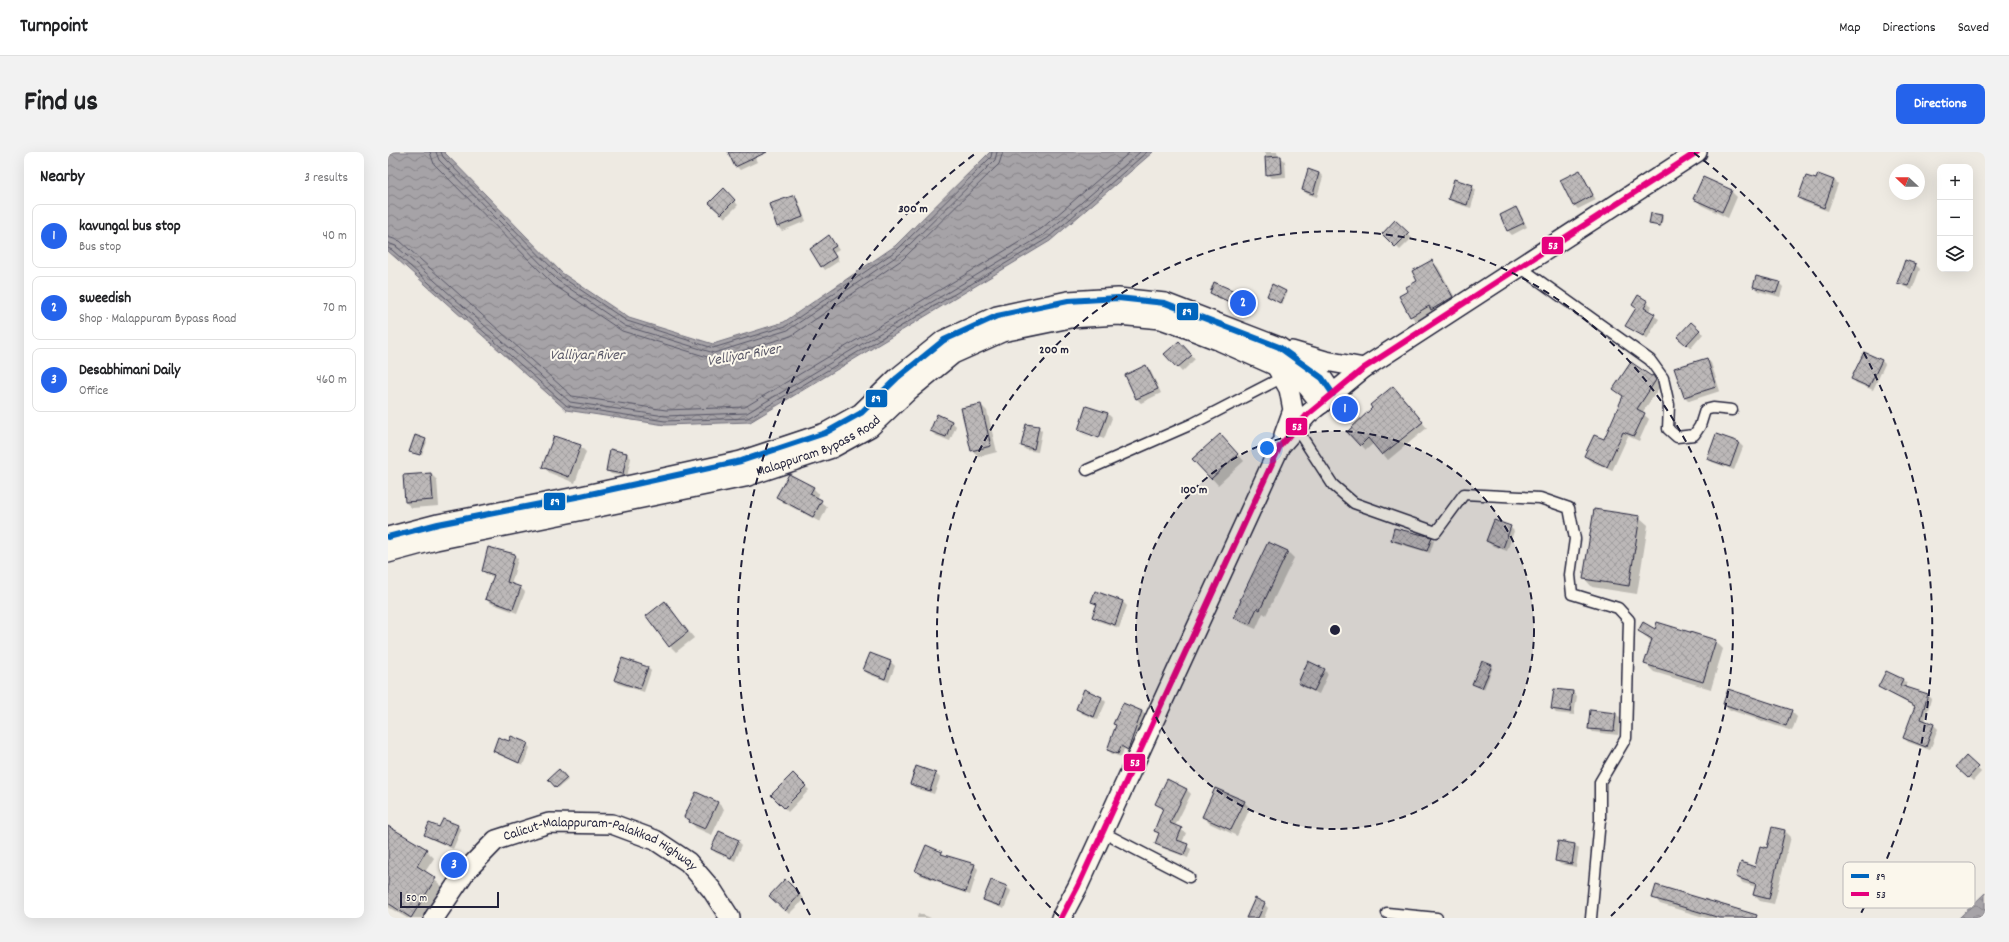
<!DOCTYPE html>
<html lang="en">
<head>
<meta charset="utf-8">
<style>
	:root { --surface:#fff; --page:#f2f2f2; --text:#202124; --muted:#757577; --line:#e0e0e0; --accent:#2563eb }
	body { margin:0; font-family:Dekko,sans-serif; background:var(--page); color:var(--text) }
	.controls { position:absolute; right:12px; top:12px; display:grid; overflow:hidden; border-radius:8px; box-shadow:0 4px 16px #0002 }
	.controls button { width:36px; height:36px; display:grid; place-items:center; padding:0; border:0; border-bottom:1px solid var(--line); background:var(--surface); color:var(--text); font:20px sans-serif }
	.compass { position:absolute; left:1501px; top:12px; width:36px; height:36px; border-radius:50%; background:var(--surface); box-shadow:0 4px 16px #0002; rotate:292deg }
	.scale { position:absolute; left:12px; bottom:10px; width:99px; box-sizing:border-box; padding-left:4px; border:2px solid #22223b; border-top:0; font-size:11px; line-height:14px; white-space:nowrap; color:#22223b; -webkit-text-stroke:3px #fbf7ec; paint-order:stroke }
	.you { position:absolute; left:879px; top:296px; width:14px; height:14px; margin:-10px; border:3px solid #fff; border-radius:50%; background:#1a73e8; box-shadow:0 0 0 6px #1a73e833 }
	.badge { display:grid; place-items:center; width:26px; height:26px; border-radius:50%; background:var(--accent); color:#fff; font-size:13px; font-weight:700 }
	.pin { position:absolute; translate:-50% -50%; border:2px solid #fff; box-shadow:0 1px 4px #0006 }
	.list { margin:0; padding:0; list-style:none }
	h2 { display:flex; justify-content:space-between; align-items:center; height:52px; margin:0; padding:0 16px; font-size:17px }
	h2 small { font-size:13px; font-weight:400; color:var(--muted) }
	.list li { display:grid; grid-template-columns:26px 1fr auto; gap:12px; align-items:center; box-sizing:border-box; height:64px; margin:0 8px 8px; padding:0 8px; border:1px solid var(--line); border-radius:8px }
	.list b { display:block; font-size:15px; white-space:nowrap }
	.list p { margin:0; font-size:13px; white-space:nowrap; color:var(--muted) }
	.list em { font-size:13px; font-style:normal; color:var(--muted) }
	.icon { flex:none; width:22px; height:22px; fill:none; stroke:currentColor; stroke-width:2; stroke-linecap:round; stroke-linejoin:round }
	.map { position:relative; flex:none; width:1597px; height:766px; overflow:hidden; border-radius:8px }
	header { display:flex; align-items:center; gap:24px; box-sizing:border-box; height:56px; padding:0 20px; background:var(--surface); border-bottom:1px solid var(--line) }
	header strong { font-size:19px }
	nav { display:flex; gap:22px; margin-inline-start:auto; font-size:14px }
	.intro { display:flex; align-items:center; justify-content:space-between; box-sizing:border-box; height:96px; padding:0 24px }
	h1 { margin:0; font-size:28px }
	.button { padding:10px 18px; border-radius:8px; background:var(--accent); color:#fff; font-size:14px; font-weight:700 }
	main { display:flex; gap:24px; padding:0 24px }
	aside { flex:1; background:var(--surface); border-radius:8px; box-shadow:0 4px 16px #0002 }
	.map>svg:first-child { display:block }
</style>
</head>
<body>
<header>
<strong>Turnpoint</strong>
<nav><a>Map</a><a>Directions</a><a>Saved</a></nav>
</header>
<div class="intro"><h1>Find us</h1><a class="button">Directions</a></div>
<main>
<aside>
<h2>Nearby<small>3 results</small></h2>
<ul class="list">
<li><span class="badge">1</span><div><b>kavungal bus stop</b><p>Bus stop</p></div><em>40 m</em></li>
<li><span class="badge">2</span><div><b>sweedish</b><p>Shop · Malappuram Bypass Road</p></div><em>70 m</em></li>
<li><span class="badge">3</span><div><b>Desabhimani Daily</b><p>Office</p></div><em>460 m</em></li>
</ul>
</aside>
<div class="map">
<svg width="1597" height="766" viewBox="0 0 1597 766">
	<defs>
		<pattern id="water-waves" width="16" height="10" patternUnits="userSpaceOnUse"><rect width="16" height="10" fill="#a6a3a7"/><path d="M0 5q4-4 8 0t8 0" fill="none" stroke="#878489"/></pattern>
		<pattern id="building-cross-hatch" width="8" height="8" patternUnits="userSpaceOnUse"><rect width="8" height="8" fill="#bcb8b8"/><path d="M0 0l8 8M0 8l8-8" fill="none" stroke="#a19e9f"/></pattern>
	</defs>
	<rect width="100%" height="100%" fill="#eeeae2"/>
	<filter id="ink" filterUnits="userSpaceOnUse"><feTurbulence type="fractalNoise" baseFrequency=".025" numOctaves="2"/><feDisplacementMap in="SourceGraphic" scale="8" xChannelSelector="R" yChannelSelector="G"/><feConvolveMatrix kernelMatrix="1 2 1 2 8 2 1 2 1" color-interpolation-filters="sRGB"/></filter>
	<g filter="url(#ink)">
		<g fill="url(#water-waves)" stroke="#716f7c">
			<path d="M0,0h56l118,121 67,45 84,26 71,-22 111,-76 95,-94h163l-103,89 -300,181 -85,3 -99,-15 -178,-159z"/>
			<path d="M1597,741v25h-26z"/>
		</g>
		<g fill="#0003">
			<path d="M342,0h22l5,10 -17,8 -4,-4z"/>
			<path d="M872,0h17l1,5h2l5,4 1,16 -15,1 -4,-4 -1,-21z"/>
			<path d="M1191,19l4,4 13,25 -18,9 -4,-4z"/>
			<path d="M931,21l4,4 -6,20 -10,-3 -4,-4z"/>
			<path d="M1446,28l4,4 -10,27 -25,-9 -4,-4 18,-17z"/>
			<path d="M1084,34l4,4 -5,18 -17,-5 -4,-4z"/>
			<path d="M336,38l14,15 -13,13 -15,-15z"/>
			<path d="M1343,39l6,6 -9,21 -27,-13 -6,-6z"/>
			<path d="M406,44l4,4 8,21 -24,10 -4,-4z"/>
			<path d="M1128,57l4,4 7,14 -15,8 -4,-4 -7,-15z"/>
			<path d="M1274,64l1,2 -2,9 -11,-4z"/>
			<path d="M1007,70l17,16 -12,12 -16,-16z"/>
			<path d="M441,84l10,14 -5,3 5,8 -14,9 -3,-4z"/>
			<path d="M1043,109l7,6 20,36 -41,19 -6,-6 -1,-25z"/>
			<path d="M1528,113l4,4 -8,21 -9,-4 -4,-4z"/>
			<path d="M1391,131l4,4 -3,10 -22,-6 -4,-4z"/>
			<path d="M897,140l2,1 -5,11 -14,-8z"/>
			<path d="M823,141h27l4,4 -4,10 -23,-10z"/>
			<path d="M1250,144l14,10 -4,6 11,7 -12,20 -20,-14 10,-16 -4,-4z"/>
			<path d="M1311,178l4,4 -12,14 -8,-7z"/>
			<path d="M794,194l13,13 -13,13 -17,-18z"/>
			<path d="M1319,207l4,4 9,28 -31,10 -4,-4z"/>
			<path d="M1493,208l4,4 -12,26 -17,-7 -3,-4z"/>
			<path d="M758,214l4,4 11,23 -20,10 -4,-4 -11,-24z"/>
			<path d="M1265,224l8,9 -19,28 7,6 -10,22 -11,-5 -16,35 -22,-10 -5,-5 19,-15 20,-44 -10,-8z"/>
			<path d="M1005,235l34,41 -39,32 -14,-17 -8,7 -18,-18z"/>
			<path d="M593,253l6,6 10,41 -19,5 -6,-7z"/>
			<path d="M699,255l21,7 4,4 -8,21 -22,-8v2l21,9 -20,-8 -4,-4z"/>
			<path d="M549,264l15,6 4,4 -6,15 -15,-6 -4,-4z"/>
			<path d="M650,275l4,4 -4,21 -12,-2 -4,-4z"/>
			<path d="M1328,284l23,7 4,4 -9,23 -22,-8 -4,-4z"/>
			<path d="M37,288l2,2 -5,13 -11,-4z"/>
			<path d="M838,289l18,20 -26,24 -24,-26z"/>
			<path d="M192,294l6,6 -11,31 -25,-10 -7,-6z"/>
			<path d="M222,299l17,3 4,4 -4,19 -16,-3 -4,-4z"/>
			<path d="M43,322l6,6 2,26 -27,2 -7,-6z"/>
			<path d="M425,336l6,6 -2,5 10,8 -7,15 -36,-19 -6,-6z"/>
			<path d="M1251,365l9,8 -11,69 -45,-7 -8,-9z"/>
			<path d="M1122,375l4,4 -7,20 -16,-6 -4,-4z"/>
			<path d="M1043,386l3,3 -4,12 -34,-10 -4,-3z"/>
			<path d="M881,391l19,9 6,6 -28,57 -3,-2 -7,16 -14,-6 -6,-6z"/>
			<path d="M126,403l4,4 -7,26 10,3 4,4 -8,21 -27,-10 -4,-4 8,-22 -7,-2 -4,-4z"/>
			<path d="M708,440l27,10 4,4 -8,22 -21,-7 -4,-4 3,-11 -5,-4z"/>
			<path d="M277,450l29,36 -18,14 -6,-6z"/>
			<path d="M1268,478l59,11 8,8 -12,40 -57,-17 -8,-8 6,-22 -13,-11z"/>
			<path d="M482,502l21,8 4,4 -6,16 -21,-8 -4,-4z"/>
			<path d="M1104,514l1,1 -9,22 -9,-4 -2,-2z"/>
			<path d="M259,515l4,4 -7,21 -25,-8 -4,-4z"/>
			<path d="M936,518l4,4 -9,20 -16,-7 -4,-4z"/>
			<path d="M1499,520l16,8 4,4 -2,4 22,7 4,4 -6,22 9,4 4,4 -8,21 -22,-8 -4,-4 11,-31 -32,-17 -4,-4z"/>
			<path d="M1185,540l4,4 -3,19 -18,-2 -4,-4z"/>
			<path d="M714,546l4,4 -8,18 -17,-7 -4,-4z"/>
			<path d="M1336,552l67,7 6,6 -5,14 -62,-21z"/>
			<path d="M754,559l3,4 -13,38 -8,-4 -3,8 -9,-3 -4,-4z"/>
			<path d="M1228,562l4,4 -2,17 -25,-3 -4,-4z"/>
			<path d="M121,590l18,2 3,4 -7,17 -26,-11 -3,-3z"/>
			<path d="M1578,605l15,15 -8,9 -11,-10z"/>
			<path d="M529,615l19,7 4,4 -6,16 -19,-6 -4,-4z"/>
			<path d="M171,618l9,10 -10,8 -8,-9z"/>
			<path d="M405,622l16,16 -21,22 -16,-17z"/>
			<path d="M799,638l4,4 -16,32 11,7 -4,10 9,6 -3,9 -28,-11 -4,-4 4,-8 -5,-4 9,-22 -8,-6z"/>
			<path d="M308,641l22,10 6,6 -12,26 -16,-7 -11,-12z"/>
			<path d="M856,650l6,6 -13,28 -28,-13 -6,-7z"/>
			<path d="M55,668l15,6 3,4 -8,19 -24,-11 -3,-3 14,-7z"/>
			<path d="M0,675l38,23 8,8 -9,14 18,15 -19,31h-17l-19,-11z"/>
			<path d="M1385,677l12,2 6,6 -17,67 -14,-3 -6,-6 2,-8 -13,-4 -6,-6 18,-8 13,-20z"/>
			<path d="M350,689l4,4 -7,16 -19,-8 -4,-4z"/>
			<path d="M1171,690l16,3 4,4 -3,18 -16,-3 -4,-4z"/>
			<path d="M553,700l4,4 29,9 4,4 -8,26 -23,-8 -3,-3 -24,-9 -3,-4z"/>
			<path d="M397,729l19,18 -15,15 -19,-18z"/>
			<path d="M603,729l16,6 4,4 -7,18 -16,-6 -4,-3z"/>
			<path d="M1266,745l101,21h-48l-47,-14z"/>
			<path d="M876,752l4,4 -4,10h-14z"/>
			<path d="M530,761l13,5h-14z"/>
		</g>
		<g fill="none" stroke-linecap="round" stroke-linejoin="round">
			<g stroke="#575666" stroke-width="1">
				<path d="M42,0l4,12 120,121 68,46 92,28 77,-23 112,-77 96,-95 4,-12"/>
				<path d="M48,0l3,8 118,120 68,46 89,27 74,-23 112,-76 95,-94 2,-8"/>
				<path d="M53,0l2,5 117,119 67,45 86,27 73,-22 111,-76 94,-93 1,-5"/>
				<path d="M0,85l12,4 172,155 94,14 79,-3 296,-178 89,-77"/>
				<path d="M0,91l8,3 174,156 95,14 82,-3 298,-179 95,-82"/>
				<path d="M0,96l4,2 175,156 98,15 83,-3 300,-180 99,-86"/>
			</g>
		</g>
		<g fill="url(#building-cross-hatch)" stroke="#22223b">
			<path d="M340,0h39l-32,15z"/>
			<path d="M893,4l1,17 -16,2 -1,-18z"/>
			<path d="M920,17l11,4 -6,21 -11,-4z"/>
			<path d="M1192,18l13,25 -20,11 -13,-26z"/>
			<path d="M1430,22l16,6 -10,28 -26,-10 8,-22 10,3z"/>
			<path d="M1315,25l29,13 -10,22 -29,-13z"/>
			<path d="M1066,27l19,6 -6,20 -19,-6z"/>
			<path d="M336,36l11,12 -14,14 -12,-11z"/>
			<path d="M407,43l8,22 -26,10 -8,-23z"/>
			<path d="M1128,55l8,16 -17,8 -7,-16z"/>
			<path d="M1263,61l11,2 -2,11 -11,-2z"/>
			<path d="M1007,68l14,13 -14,14 -13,-13z"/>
			<path d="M441,83l7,11 -5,3 5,8 -15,10 -11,-18z"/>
			<path d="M1044,108l21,37 -22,13 -2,-4 -19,11 -11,-21 9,-5 -2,-4 11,-6 -5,-10z"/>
			<path d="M1517,108l11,4 -8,22 -11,-3z"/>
			<path d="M1368,124l24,6 -4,11 -23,-6z"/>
			<path d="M826,130l25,11 -5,11 -24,-11z"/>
			<path d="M884,132l14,7 -6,12 -13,-7z"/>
			<path d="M1250,143l10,6 -4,7 11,6 -12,22 -18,-10 11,-18 -4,-3z"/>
			<path d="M1303,170l9,8 -14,15 -9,-8z"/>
			<path d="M791,189l13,14 -15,13 -13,-14z"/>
			<path d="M1476,200l18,8 -13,27 -18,-8z"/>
			<path d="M1319,206l9,29 -32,10 -10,-29z"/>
			<path d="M1243,210l20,14 2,-1 3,5 -19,29 8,4 -11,23 -11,-4 -16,35 -23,-11 10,-21 10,4 19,-43 -10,-7z"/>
			<path d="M758,213l12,24 -22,10 -11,-24z"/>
			<path d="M1005,234l30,36 -41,33 -14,-17 -8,8 -13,-14 25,-24 -2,-3z"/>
			<path d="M593,252l10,42 -20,5 -10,-43z"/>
			<path d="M698,254l22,7 -9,25 -21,-8z"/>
			<path d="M549,262l15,7 -6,16 -16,-6z"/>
			<path d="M638,272l13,2 -5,23 -13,-3z"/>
			<path d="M832,282l18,20 -27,25 -19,-20z"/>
			<path d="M1328,282l23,8 -9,25 -23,-8z"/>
			<path d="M27,283l11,4 -6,16 -11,-3z"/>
			<path d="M166,284l27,9 -12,32 -27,-10z"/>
			<path d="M222,297l17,4 -4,21 -17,-3z"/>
			<path d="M43,321l2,27 -28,2 -2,-27z"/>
			<path d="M401,322l25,13 -4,7 12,6 -9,17 -37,-20z"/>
			<path d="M1206,357l46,7 -11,70 -46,-7z"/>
			<path d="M1106,368l17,6 -8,22 -17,-7z"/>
			<path d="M1006,376l38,9 -5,14 -36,-11z"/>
			<path d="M880,390l20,9 -28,59 -3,-2 -7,16 -16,-6 7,-18h-1z"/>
			<path d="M100,395l27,7 -8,28 14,5 -8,22 -28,-10 9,-24 -12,-4z"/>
			<path d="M707,439l28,10 -8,24 -23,-8 5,-13 -6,-2z"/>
			<path d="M277,449l23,31 -19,15 -23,-31z"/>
			<path d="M1255,470l12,7 2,-7 59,18 -13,42 -59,-18 8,-25 -14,-8z"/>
			<path d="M482,501l21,8 -6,18 -22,-9z"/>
			<path d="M234,506l26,9 -8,22 -26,-9z"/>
			<path d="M920,509l17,8 -11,22 -16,-8z"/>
			<path d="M1094,509l10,4 -10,23 -10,-4z"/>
			<path d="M1498,519l17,8 -3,6 28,9 -7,25 13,5 -8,23 -23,-9 12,-32 -37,-19z"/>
			<path d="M696,537l18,8 -8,20 -18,-8z"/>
			<path d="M1166,537l19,2 -3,21 -19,-3z"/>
			<path d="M1340,537l64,21 -6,16 -63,-22z"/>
			<path d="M735,551l19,8 -14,39 -7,-4 -3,8 -11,-4 9,-25 -3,-1z"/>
			<path d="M1202,558l26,3 -2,18 -26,-2z"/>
			<path d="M123,584l17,7 -9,20 -26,-12 5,-14 11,4z"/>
			<path d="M1578,604l12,11 -10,11 -12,-11z"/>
			<path d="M528,614l20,7 -6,18 -20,-7z"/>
			<path d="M171,617l8,9 -11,10 -8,-9z"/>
			<path d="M405,621l13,13 -22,22 -13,-13z"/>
			<path d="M779,627l20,10 -17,34 12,5 -5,12 11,4 -4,11 -29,-11 4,-11 -5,-2 9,-23 -8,-4z"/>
			<path d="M827,636l30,13 -14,29 -29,-13z"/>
			<path d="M308,640l22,10 -13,27 -16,-7 1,-2 -6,-3z"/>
			<path d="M55,667l15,6 -8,21 -26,-11 5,-12 10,4z"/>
			<path d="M0,674l39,23 -10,17 19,12 -25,40 -23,-15z"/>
			<path d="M1384,675l13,3 -16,69 -16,-4 3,-11 -20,-7 5,-15 14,5 5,-21 7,2z"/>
			<path d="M331,679l20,9 -8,18 -20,-9z"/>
			<path d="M1170,689l17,3 -3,20 -17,-3z"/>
			<path d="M538,693l16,7 -1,2 34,10 -9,28 -24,-8v-2l-27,-11z"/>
			<path d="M397,727l15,15 -15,17 -16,-15z"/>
			<path d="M603,728l16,6 -7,20 -17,-6z"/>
			<path d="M1268,733l101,30 -1,3h-36l-68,-20z"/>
			<path d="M867,746l10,5 -7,15h-12z"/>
		</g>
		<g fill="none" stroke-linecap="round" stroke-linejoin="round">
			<defs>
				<g id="street">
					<path d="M1132,115l130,93 13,18 6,27 -1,24 9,8 17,-2 6,-9 5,-16 8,-2 19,2"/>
					<path d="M908,276l37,57 21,18 82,29 28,-38 76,4 29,10 6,31 -5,36 2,19 46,14 11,12 -3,118 -26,44v38l-9,98"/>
					<path d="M699,318l105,-46 91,-47"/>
					<path d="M714,680l87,45"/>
					<path d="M999,761l50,5"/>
				</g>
				<g id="highway">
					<path d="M904,199l34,10 38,7"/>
					<path d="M887,212l14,25 4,21 -9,25"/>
					<path d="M0,385l50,-13 143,-28 160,-35 84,-28 36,-20 36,-35 47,-38 53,-24 71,-15 50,-3 47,5 114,44 43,31 11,16"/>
					<path id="s1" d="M0,401l48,-13 309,-63 87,-29 38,-21 38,-36 45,-37 49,-22 68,-14 48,-3 43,4 20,7 39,15 72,32 15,13 14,18"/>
					<path id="s2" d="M46,766l31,-46 31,-32 53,-17 63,1 43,16 33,22 24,28 18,28"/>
					<path d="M673,766l17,-32 202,-440 27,-31 57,-47 333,-216"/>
				</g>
			</defs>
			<use href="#street" stroke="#22223b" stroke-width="13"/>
			<use href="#highway" stroke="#22223b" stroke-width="22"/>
			<use href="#street" stroke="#fbf7ec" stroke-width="10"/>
			<use href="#highway" stroke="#fbf7ec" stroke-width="19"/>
			<defs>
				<path id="bus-1" d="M0,385l50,-13 143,-28 160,-35 84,-28 36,-20 36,-35 47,-38 53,-24 71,-15 50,-3 47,5 114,44 43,31 11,16"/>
				<path id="bus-2" d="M673,766l17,-32 202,-440 27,-31 57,-47 333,-216"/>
			</defs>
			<use href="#bus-1" stroke="#fbf7ec" stroke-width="9"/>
			<use href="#bus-2" stroke="#fbf7ec" stroke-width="9"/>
			<use href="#bus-1" stroke="#0065bd" stroke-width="6"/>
			<use href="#bus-2" stroke="#e5007d" stroke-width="6"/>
		</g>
	</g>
	<circle cx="947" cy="478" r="199" fill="#22223b" fill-opacity=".12"/>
	<g fill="none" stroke="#22223b" stroke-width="2" stroke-dasharray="7 5">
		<circle cx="947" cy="478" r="199"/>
		<path d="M671 764A398 398 0 1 1 1223 764"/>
		<path d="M422 763A597 597 0 0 1 588 1M1306 1A597 597 0 0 1 1472 763"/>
	</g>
	<g text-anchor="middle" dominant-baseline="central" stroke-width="4" stroke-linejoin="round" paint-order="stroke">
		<g font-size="14" fill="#22223b" stroke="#fbf7ec">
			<text stroke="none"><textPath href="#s1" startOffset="445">Malappuram Bypass Road</textPath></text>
			<text stroke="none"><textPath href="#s2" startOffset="211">Calicut-Malappuram-Palakkad Highway</textPath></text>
		</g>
		<g font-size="15" font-style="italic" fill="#575666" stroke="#fbf7ec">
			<text x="199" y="204">Valliyar River</text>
			<text transform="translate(356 204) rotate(-10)">Velliyar River</text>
		</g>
	</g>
	<rect x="1455" y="710" width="132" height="46" rx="6" fill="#fbf7ec" stroke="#bab7b7" stroke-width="1"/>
	<rect x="1463" y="722" width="18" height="4" fill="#0065bd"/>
	<rect x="1463" y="740" width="18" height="4" fill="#e5007d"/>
	<g font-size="11" fill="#22223b">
		<text x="1488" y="728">89</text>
		<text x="1488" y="746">53</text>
	</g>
	<circle cx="947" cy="478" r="6" fill="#22223b" stroke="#fbf7ec" stroke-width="2"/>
	<g font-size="12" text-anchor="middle" font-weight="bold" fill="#22223b" stroke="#fbf7ec" stroke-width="4" stroke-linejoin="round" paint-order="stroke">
		<text x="525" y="60">300 m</text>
		<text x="666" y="201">200 m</text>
		<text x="806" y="341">100 m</text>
	</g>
	<g stroke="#fbf7ec" stroke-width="1.5">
		<rect x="1153" y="84" width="23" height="19" rx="4" fill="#e5007d"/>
		<rect x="788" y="150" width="23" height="19" rx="4" fill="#0065bd"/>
		<rect x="477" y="237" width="23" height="19" rx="4" fill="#0065bd"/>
		<rect x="897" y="265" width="23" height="19" rx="4" fill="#e5007d"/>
		<rect x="155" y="340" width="23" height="19" rx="4" fill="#0065bd"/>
		<rect x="735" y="601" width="23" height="19" rx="4" fill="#e5007d"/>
	</g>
	<g font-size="11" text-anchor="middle" font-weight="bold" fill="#fff">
		<text x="1165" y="97">53</text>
		<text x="799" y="163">89</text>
		<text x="488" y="250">89</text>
		<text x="909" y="278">53</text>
		<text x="167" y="353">89</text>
		<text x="747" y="614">53</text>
	</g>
</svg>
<div class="controls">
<button>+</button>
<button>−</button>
<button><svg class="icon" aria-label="layers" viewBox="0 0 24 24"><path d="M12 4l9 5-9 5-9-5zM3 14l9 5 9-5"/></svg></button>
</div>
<svg class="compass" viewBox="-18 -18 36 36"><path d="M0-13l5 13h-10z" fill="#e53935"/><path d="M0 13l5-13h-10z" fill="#757577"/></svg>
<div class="scale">50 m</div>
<div class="you"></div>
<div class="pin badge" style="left:957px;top:257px">1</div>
<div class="pin badge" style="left:855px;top:151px">2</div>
<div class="pin badge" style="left:66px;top:713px">3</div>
</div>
</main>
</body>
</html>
